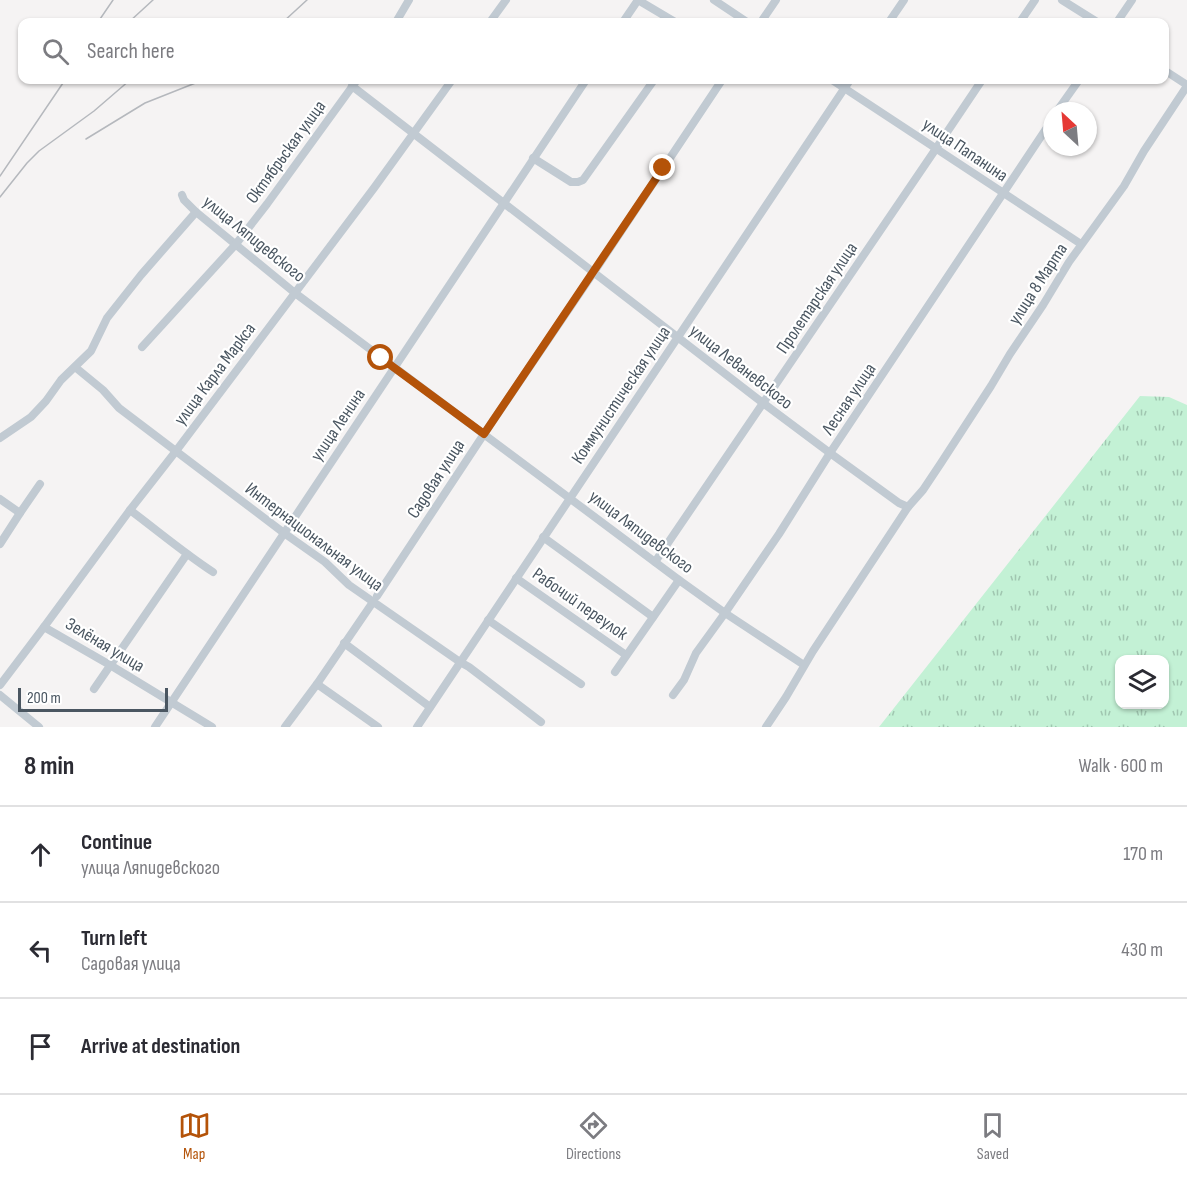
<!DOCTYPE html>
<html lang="en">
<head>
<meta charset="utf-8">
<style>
	:root { --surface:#fff; --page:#f7f7f7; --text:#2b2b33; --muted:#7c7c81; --line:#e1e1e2; --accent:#b45309 }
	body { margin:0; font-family:"Sofia Sans Condensed",sans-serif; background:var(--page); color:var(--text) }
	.controls { position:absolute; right:18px; bottom:18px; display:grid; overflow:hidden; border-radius:12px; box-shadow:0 2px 4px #0004 }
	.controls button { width:54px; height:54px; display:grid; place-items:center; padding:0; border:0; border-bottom:2px solid var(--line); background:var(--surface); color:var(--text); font:30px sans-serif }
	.compass { position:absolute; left:1043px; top:102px; width:54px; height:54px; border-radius:50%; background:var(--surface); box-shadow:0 2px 4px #0004; rotate:334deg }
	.scale { position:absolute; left:18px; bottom:15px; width:150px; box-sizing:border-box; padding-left:6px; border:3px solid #4a5661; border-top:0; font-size:16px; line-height:21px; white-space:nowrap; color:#4a5661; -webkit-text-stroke:4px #fff; paint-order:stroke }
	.stop { position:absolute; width:18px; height:18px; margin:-14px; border:4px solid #b45309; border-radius:50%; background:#fff }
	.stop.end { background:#b45309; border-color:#fff; box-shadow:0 2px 6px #0008 }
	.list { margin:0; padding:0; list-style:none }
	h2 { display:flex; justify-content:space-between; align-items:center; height:78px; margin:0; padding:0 24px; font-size:26px }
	h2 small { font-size:20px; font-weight:400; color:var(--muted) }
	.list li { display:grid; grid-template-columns:39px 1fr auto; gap:18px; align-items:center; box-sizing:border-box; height:96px; padding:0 24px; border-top:2px solid var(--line) }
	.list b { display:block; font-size:22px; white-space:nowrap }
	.list p { margin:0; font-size:20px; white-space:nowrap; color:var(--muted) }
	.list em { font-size:20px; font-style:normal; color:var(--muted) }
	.icon { flex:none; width:33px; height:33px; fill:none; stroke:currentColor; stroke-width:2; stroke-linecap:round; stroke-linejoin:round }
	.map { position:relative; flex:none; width:1187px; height:727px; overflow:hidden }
	.search { position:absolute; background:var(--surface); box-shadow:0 2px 4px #0004; left:18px; right:18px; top:18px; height:66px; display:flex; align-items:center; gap:15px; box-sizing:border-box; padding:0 21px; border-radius:12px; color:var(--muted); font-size:22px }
	.sheet { height:366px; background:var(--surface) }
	nav { display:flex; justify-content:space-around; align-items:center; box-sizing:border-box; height:84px; border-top:2px solid var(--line); background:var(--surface); font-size:16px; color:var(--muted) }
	nav a { display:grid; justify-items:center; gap:3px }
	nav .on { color:var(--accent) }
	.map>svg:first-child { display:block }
</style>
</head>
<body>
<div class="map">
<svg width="1187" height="727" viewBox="0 0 1187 727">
	<defs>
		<pattern id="grass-tufts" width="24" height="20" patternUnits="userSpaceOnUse" patternTransform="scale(1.5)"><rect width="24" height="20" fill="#c3f1d5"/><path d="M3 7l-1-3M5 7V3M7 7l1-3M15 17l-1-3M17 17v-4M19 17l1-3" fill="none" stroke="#a0c6b0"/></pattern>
	</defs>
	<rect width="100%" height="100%" fill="#f5f3f3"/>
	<path fill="url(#grass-tufts)" fill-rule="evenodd" d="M1140,396l29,1 18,8v322h-308zM1120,660h44v44h-44z"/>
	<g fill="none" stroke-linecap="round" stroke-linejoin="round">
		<g stroke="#c1cad2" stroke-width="8">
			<path d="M714,0l33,22"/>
			<path d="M1062,0l35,22"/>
			<path d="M396,22l13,-22"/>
			<path d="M490,22l16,-22"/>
			<path d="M623,22l15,-22 37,22"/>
			<path d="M761,22l15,-22"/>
			<path d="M889,22l15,-22"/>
			<path d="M1020,22l15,-22"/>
			<path d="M1117,22l15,-22"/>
			<path d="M1164,70l23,15"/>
			<path d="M832,80l249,164"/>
			<path d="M352,86l411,317 67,50 69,50 9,4 15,-17 18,-27 50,-77 19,-32 33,-49 26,-43 55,-76 20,-35 43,-65"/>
			<path d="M1057,111l22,-31"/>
			<path d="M533,158l38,24h7l5,-2 71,-100"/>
			<path d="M182,195l2,5 12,12 99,81 384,287 46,33 79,52"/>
			<path d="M142,347l94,-103 31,-40 90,-124"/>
			<path d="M75,367l28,23 16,18 165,125 41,29 24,23 111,77 9,5 72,55"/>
			<path d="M0,438l31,-21 15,-16 15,-21 30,-29 16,-33 34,-43 55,-63"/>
			<path d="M0,499l20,14"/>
			<path d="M130,510c28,21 54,43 83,62"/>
			<path d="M543,537l110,80"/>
			<path d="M0,544l20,-31 20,-29"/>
			<path d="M655,562l278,-409 49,-73"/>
			<path d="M516,578l110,77"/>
			<path d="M377,596l107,-162 110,-162 128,-192"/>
			<path d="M488,620l93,64"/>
			<path d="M44,627l66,38 102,62"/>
			<path d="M344,643l86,64"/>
			<path d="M615,672l64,-92"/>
			<path d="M317,684l61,43"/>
			<path d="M0,685l44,-58 86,-117 46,-59 198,-263 78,-108"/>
			<path d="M94,689l93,-135"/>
			<path d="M0,695l39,32"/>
			<path d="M673,695l11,-15 12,-27 29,-40 54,-79 51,-81 222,-333"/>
			<path d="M155,727l431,-647"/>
			<path d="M285,727l32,-43 56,-82"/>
			<path d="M417,727l433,-647"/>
			<path d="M766,727l20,-30 27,-46 95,-144"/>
		</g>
		<g stroke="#b5b8bd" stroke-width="1.5">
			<path d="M98,22l15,-22"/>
			<path d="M129,22l24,-22"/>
			<path d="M283,22l24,-22"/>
			<path d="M86,139l59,-36 58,-23"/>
			<path d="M0,176l65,-96"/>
			<path d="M0,197l27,-34 12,-12 55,-40 36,-31"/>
		</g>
	</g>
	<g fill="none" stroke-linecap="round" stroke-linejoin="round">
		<path stroke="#b45309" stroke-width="8" d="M381,358l103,76 179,-266"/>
	</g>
	<g text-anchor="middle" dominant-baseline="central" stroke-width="4.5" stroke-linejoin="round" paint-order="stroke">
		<g font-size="18" fill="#4a5661" stroke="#fff">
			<text transform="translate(965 150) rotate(34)">улица Папанина</text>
			<text transform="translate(286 152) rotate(-54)">Октябрьская улица</text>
			<text transform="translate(254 239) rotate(39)">улица Ляпидевского</text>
			<text transform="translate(1038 284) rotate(-57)">улица 8 Марта</text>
			<text transform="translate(817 298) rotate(-56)">Пролетарская улица</text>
			<text transform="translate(741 367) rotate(38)">улица Леваневского</text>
			<text transform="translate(215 374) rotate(-53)">улица Карла Маркса</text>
			<text transform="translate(621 395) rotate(-56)">Коммунистическая улица</text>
			<text transform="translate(849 399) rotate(-56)">Лесная улица</text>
			<text transform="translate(338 425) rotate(-56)">улица Ленина</text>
			<text transform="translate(436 479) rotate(-57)">Садовая улица</text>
			<text transform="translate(641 532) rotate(37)">улица Ляпидевского</text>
			<text transform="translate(314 537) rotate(37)">Интернациональная улица</text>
			<text transform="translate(580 604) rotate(35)">Рабочий переулок</text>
			<text transform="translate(105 645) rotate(31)">Зелёная улица</text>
		</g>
	</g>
</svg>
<div class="controls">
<button><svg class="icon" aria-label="layers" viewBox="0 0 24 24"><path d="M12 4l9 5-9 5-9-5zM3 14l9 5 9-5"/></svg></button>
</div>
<svg class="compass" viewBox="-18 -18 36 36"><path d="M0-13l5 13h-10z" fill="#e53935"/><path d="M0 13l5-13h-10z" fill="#7c7c81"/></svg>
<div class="scale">200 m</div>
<div class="stop" style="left:381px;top:358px"></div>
<div class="stop end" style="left:663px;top:168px"></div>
<div class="search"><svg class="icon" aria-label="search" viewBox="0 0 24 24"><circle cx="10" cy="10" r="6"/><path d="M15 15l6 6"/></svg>Search here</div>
</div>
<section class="sheet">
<h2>8 min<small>Walk · 600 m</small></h2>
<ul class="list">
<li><svg class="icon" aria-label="ahead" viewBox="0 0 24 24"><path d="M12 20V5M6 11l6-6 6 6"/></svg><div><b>Continue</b><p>улица Ляпидевского</p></div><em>170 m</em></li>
<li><svg class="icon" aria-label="left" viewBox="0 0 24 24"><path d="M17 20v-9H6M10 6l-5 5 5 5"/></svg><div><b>Turn left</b><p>Садовая улица</p></div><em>430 m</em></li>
<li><svg class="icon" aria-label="arrive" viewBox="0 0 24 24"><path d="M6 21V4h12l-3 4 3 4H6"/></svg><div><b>Arrive at destination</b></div></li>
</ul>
</section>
<nav>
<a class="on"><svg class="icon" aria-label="map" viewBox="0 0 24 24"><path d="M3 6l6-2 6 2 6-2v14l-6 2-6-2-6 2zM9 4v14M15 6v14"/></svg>Map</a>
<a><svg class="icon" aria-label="directions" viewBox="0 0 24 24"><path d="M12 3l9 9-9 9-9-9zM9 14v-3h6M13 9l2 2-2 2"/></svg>Directions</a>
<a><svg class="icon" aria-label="saved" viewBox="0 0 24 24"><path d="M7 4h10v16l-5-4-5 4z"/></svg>Saved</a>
</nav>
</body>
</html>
